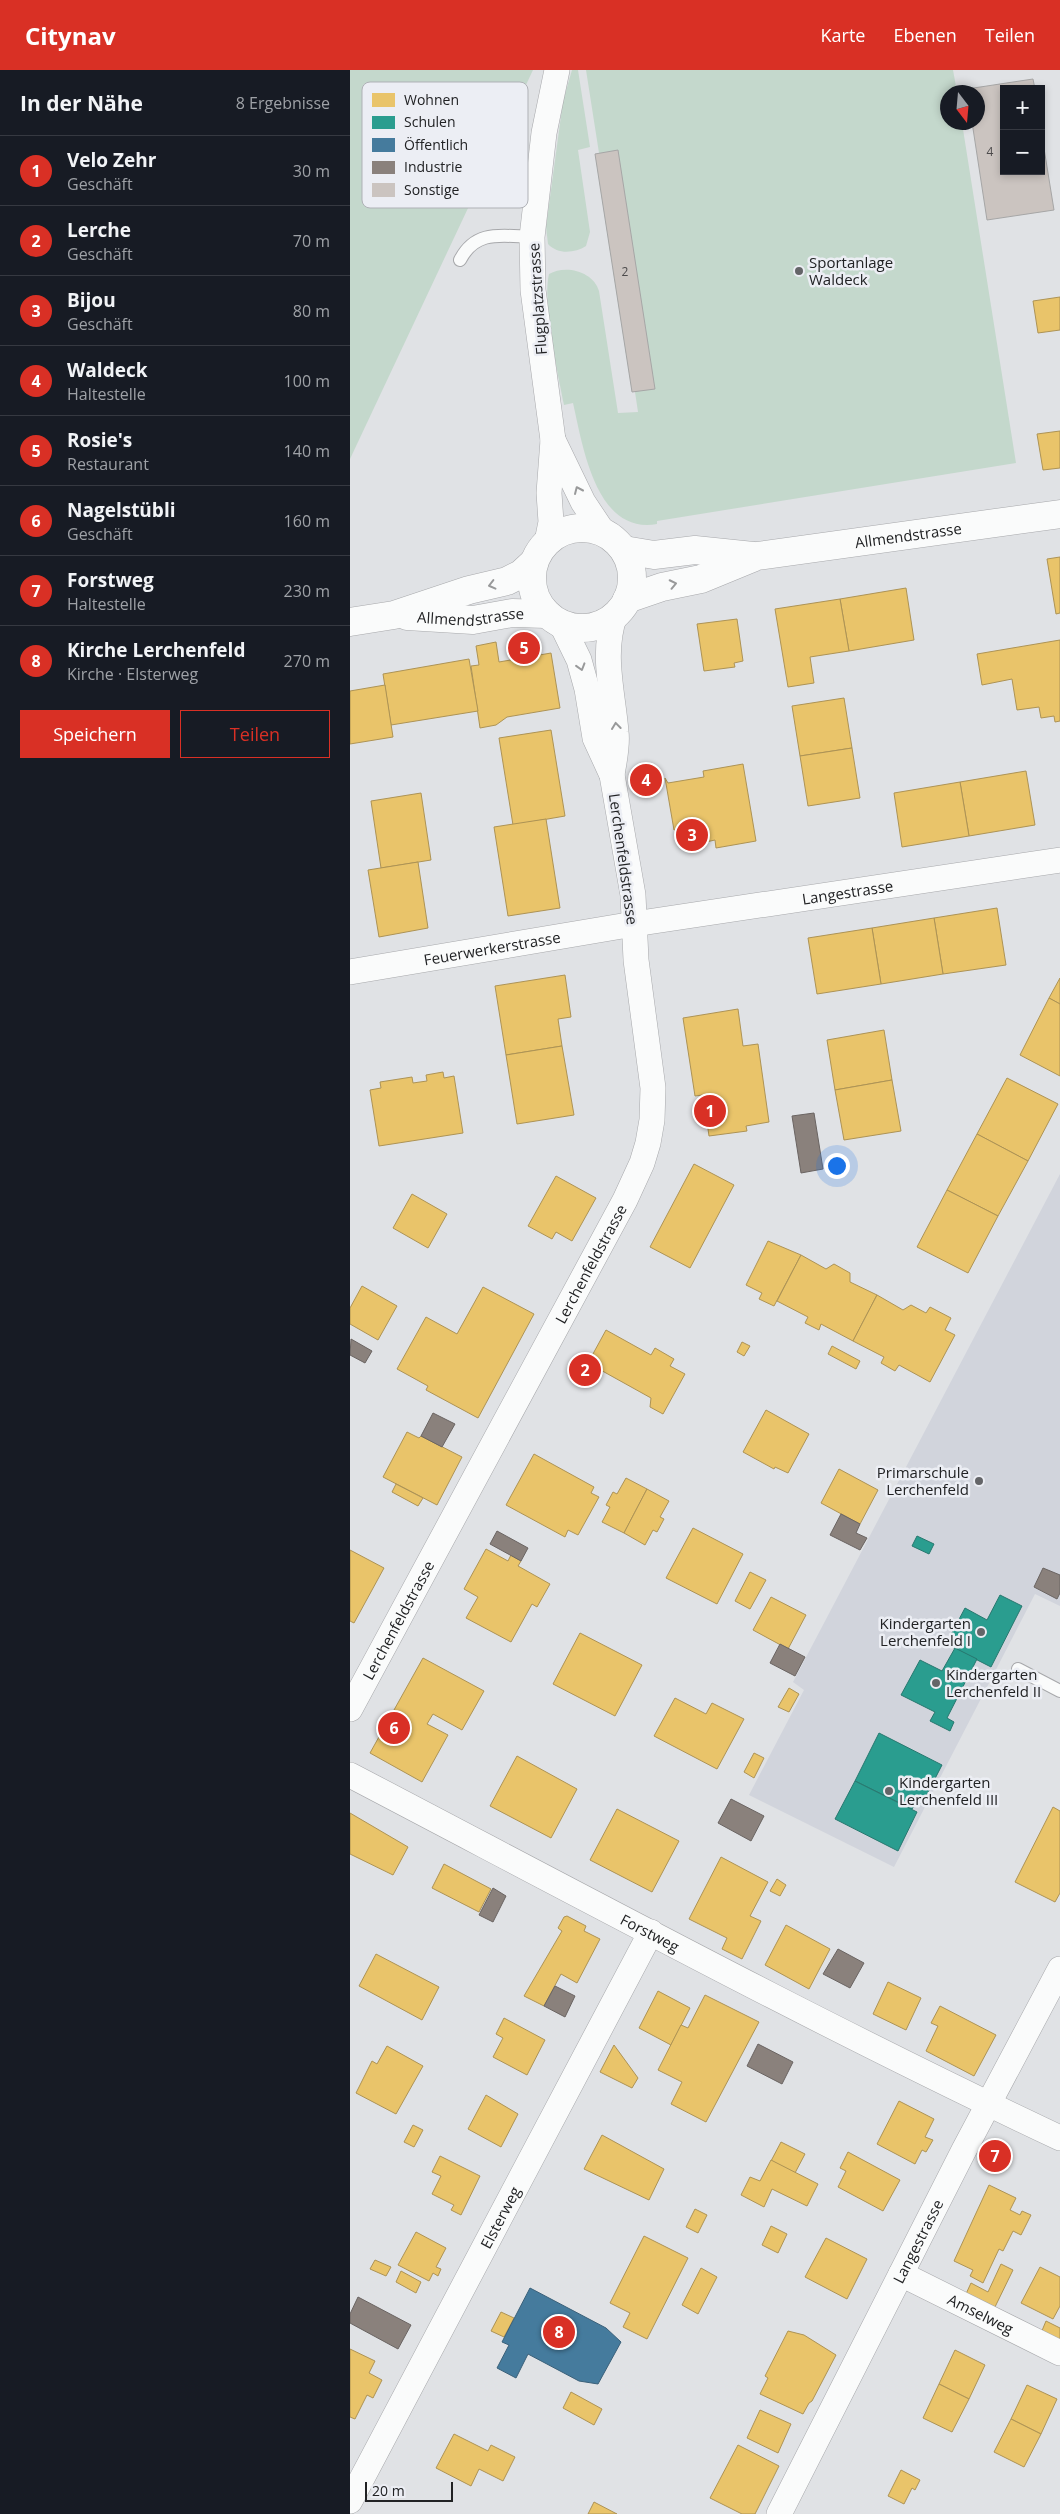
<!DOCTYPE html>
<html lang="de">
<head>
<meta charset="utf-8">
<style>
	:root { --surface:#171b24; --page:#20242c; --text:#f1f3f6; --muted:#9ea1a6; --line:#363941; --accent:#d93025 }
	body { margin:0; font-family:"Open Sans",sans-serif; background:var(--page); color:var(--text) }
	.controls { position:absolute; right:15px; top:15px; display:grid; overflow:hidden; border-radius:0px; box-shadow:0 2px 8px #0003 }
	.controls button { width:45px; height:45px; display:grid; place-items:center; padding:0; border:0; border-bottom:1px solid var(--line); background:var(--surface); color:var(--text); font:25px sans-serif }
	.compass { position:absolute; left:590px; top:15px; width:45px; height:45px; border-radius:50%; background:var(--surface); box-shadow:0 2px 8px #0003; rotate:164deg }
	.scale { position:absolute; left:15px; bottom:12px; width:88px; box-sizing:border-box; padding-left:5px; border:2px solid #212224; border-top:0; font-size:14px; line-height:18px; white-space:nowrap; color:#212224; -webkit-text-stroke:4px #eceef4; paint-order:stroke }
	.you { position:absolute; left:486px; top:1095px; width:18px; height:18px; margin:-12px; border:4px solid #fff; border-radius:50%; background:#1a73e8; box-shadow:0 0 0 8px #1a73e833 }
	.badge { display:grid; place-items:center; width:32px; height:32px; border-radius:50%; background:var(--accent); color:#fff; font-size:16px; font-weight:700 }
	.pin { position:absolute; translate:-50% -50%; border:2px solid #fff; box-shadow:0 1px 5px #0006 }
	.list { margin:0; padding:0; list-style:none }
	h2 { display:flex; justify-content:space-between; align-items:center; height:65px; margin:0; padding:0 20px; font-size:21px }
	h2 small { font-size:16px; font-weight:400; color:var(--muted) }
	.list li { display:grid; grid-template-columns:32px 1fr auto; gap:15px; align-items:center; box-sizing:border-box; height:70px; padding:0 20px; border-top:1px solid var(--line) }
	.list b { display:block; font-size:19px; white-space:nowrap }
	.list p { margin:0; font-size:16px; white-space:nowrap; color:var(--muted) }
	.list em { font-size:16px; font-style:normal; color:var(--muted) }
	.actions { display:flex; gap:10px; padding:15px 20px }
	.actions a { flex:1; padding:11px 0; border:1px solid var(--accent); border-radius:0px; text-align:center; font-size:18px; color:var(--accent) }
	.actions .main { background:var(--accent); color:#fff }
	.map { position:relative; flex:none; width:710px; height:2444px; overflow:hidden }
	header { display:flex; align-items:center; gap:30px; box-sizing:border-box; height:70px; padding:0 25px; background:var(--accent); color:#fff }
	header strong { font-size:24px }
	nav { display:flex; gap:28px; margin-inline-start:auto; font-size:18px }
	main { display:flex }
	aside { flex:1; background:var(--surface) }
	.map>svg:first-child { display:block }
</style>
</head>
<body>
<header>
<strong>Citynav</strong>
<nav><a>Karte</a><a>Ebenen</a><a>Teilen</a></nav>
</header>
<main>
<aside>
<h2>In der Nähe<small>8 Ergebnisse</small></h2>
<ul class="list">
<li><span class="badge">1</span><div><b>Velo Zehr</b><p>Geschäft</p></div><em>30 m</em></li>
<li><span class="badge">2</span><div><b>Lerche</b><p>Geschäft</p></div><em>70 m</em></li>
<li><span class="badge">3</span><div><b>Bijou</b><p>Geschäft</p></div><em>80 m</em></li>
<li><span class="badge">4</span><div><b>Waldeck</b><p>Haltestelle</p></div><em>100 m</em></li>
<li><span class="badge">5</span><div><b>Rosie's</b><p>Restaurant</p></div><em>140 m</em></li>
<li><span class="badge">6</span><div><b>Nagelstübli</b><p>Geschäft</p></div><em>160 m</em></li>
<li><span class="badge">7</span><div><b>Forstweg</b><p>Haltestelle</p></div><em>230 m</em></li>
<li><span class="badge">8</span><div><b>Kirche Lerchenfeld</b><p>Kirche · Elsterweg</p></div><em>270 m</em></li>
</ul>
<div class="actions"><a class="main">Speichern</a><a>Teilen</a></div>
</aside>
<div class="map">
<svg width="710" height="2444" viewBox="0 0 710 2444">
	<rect width="100%" height="100%" fill="#e0e2e5"/>
	<path fill="#d1d4dc" d="M710,1104v432l-25,-12 -141,273 -145,-72 55,-105 -11,-8z"/>
	<g fill="#c4d8cc">
		<path d="M0,0h183l-183,389z"/>
		<path d="M222,0h6l12,77 -12,3 12,82 -4,14c-11,7 -28,9 -38,-2l-2,-17 17,-126z"/>
		<path d="M236,0h367l4,22h-9v30l14,1 54,340 -359,58v3c-61,11 -74,-77 -84,-121l-9,2c-6,-31 -22,-102 -15,-131 17,-10 45,-2 50,17l19,122 20,-1 -3,-20h-3l-37,-238 4,-1z"/>
	</g>
	<g fill="#e9c46a" stroke="#ad9355">
		<path d="M710,227v33l-22,3 -5,-32z"/>
		<path d="M710,361v37l-17,2 -6,-36z"/>
		<path d="M710,487v56l-4,1 -9,-55z"/>
		<path d="M556,518l8,52 -65,11 -9,-52z"/>
		<path d="M490,529l9,52 -39,6 4,26 -26,4 -13,-78z"/>
		<path d="M387,549l6,42 -9,2 1,4 -31,4 -7,-47z"/>
		<path d="M710,570v81l-5,1 -1,-6 -13,2 -2,-11 -22,3 -5,-31 -30,6 -5,-31z"/>
		<path d="M146,572l3,20 52,-9 9,55 -53,9 -11,8 -16,3 -9,-62 8,-1 -3,-19z"/>
		<path d="M119,589l9,52 -87,14 -8,-51z"/>
		<path d="M35,615l8,52 -43,7v-53z"/>
		<path d="M494,628l8,50 -52,8 -8,-50z"/>
		<path d="M201,660l14,86 -52,9 -14,-87z"/>
		<path d="M502,678l8,50 -52,8 -8,-50z"/>
		<path d="M393,694l13,77 -40,7 -1,-8 -32,7 -3,-17h-6l-9,-52 3,5 36,-6 -1,-6z"/>
		<path d="M676,701l9,54 -66,11 -9,-54z"/>
		<path d="M610,712l9,54 -67,11 -8,-54z"/>
		<path d="M71,723l10,67 -50,8 -10,-67z"/>
		<path d="M196,749l14,89 -52,8 -14,-89z"/>
		<path d="M68,792l10,66 -49,9 -11,-67z"/>
		<path d="M647,838l9,57 -63,9 -9,-56z"/>
		<path d="M584,848l9,56 -62,10 -9,-56z"/>
		<path d="M522,858l9,56 -64,10 -9,-56z"/>
		<path d="M215,905l6,42 -13,2 4,27 -56,9 -11,-69z"/>
		<path d="M710,908v26l-11,-6z"/>
		<path d="M699,928l11,6v72l-40,-21z"/>
		<path d="M388,939l5,37 15,-2 11,78 -23,4 1,5 -38,5 -6,-41 -8,1 -12,-78z"/>
		<path d="M534,960l8,50 -57,10 -8,-50z"/>
		<path d="M212,976l12,69 -57,9 -11,-69z"/>
		<path d="M93,1002l1,6 10,-2 9,57 -84,13 -9,-56 11,-2 -1,-6 32,-5 1,6 14,-2 -1,-6z"/>
		<path d="M657,1008l51,26 -30,57 -51,-27z"/>
		<path d="M542,1010l9,51 -57,9 -9,-50z"/>
		<path d="M627,1064l51,27 -30,55 -51,-26z"/>
		<path d="M344,1094l40,21 -44,83 -40,-21z"/>
		<path d="M206,1106l40,22 -24,43 -16,-9 -4,7 -24,-13z"/>
		<path d="M597,1120l51,26 -30,57 -51,-26z"/>
		<path d="M62,1124l35,20 -19,34 -35,-20z"/>
		<path d="M418,1171l33,14 -27,51 -15,-7 3,-6 -16,-8z"/>
		<path d="M451,1185l25,14 8,-5 16,9v9l27,13 -24,46 -32,-17 -2,6 -14,-7 3,-6 -31,-16z"/>
		<path d="M12,1216l35,20 -19,34 -28,-16v-16z"/>
		<path d="M133,1217l51,27 -56,104 -52,-28 2,-4 -31,-17 29,-52 31,17z"/>
		<path d="M527,1225l26,15 8,-5 15,8 4,-6 21,11 -6,12 10,5 -25,47 -31,-17 -4,6 -14,-8 3,-6 -31,-16z"/>
		<path d="M256,1260l45,25 4,-7 19,11 -4,7 15,8 -22,40 -13,-7 1,-9 -63,-35z"/>
		<path d="M392,1272l8,4 -6,10 -7,-4z"/>
		<path d="M482,1276l28,15 -4,8 -28,-15z"/>
		<path d="M416,1340l43,24 -21,39 -13,-6 -1,2 -31,-17z"/>
		<path d="M57,1362l12,6 2,-2 41,21 -25,48 -54,-28z"/>
		<path d="M184,1384l60,33 -3,6 8,4 -21,38 -10,-5 -3,7 -59,-32z"/>
		<path d="M489,1399l39,21 -18,34 -39,-21z"/>
		<path d="M276,1408l21,11 -23,44 -22,-11 8,-15 -4,-2 7,-13 4,2z"/>
		<path d="M46,1414l27,14 -5,8 -26,-14z"/>
		<path d="M297,1419l22,12 -9,16 4,2 -7,13 -4,-2 -8,15 -21,-12z"/>
		<path d="M343,1458l50,26 -26,50 -51,-26z"/>
		<path d="M136,1479l22,12 3,-6 10,6 -3,5 32,18 -13,23 -5,-3 -21,38 -45,-24 12,-21 -14,-8z"/>
		<path d="M0,1480l34,18 -30,55 -4,-2z"/>
		<path d="M400,1502l16,8 -16,29 -15,-8z"/>
		<path d="M421,1527l35,18 -18,34 -35,-19z"/>
		<path d="M230,1563l62,32 -27,51 -62,-32z"/>
		<path d="M73,1588l61,33 -22,39 -29,-16 -6,10 21,11 -26,47 -52,-29z"/>
		<path d="M439,1618l10,6 -10,18 -11,-5z"/>
		<path d="M325,1628l31,16 6,-11 32,16 -27,50 -63,-33z"/>
		<path d="M404,1683l10,5 -10,20 -10,-6z"/>
		<path d="M167,1686l60,33 -26,49 -61,-32z"/>
		<path d="M703,1737l7,4v82l-5,9 -40,-20z"/>
		<path d="M267,1739l62,32 -27,51 -62,-32z"/>
		<path d="M0,1743l58,34 -15,28 -43,-21z"/>
		<path d="M371,1787l47,25 -18,34 11,5 -19,38 -20,-10 5,-11 -38,-19z"/>
		<path d="M94,1794l47,25 -12,23 -47,-24z"/>
		<path d="M427,1809l9,6 -6,11 -10,-5z"/>
		<path d="M217,1846l19,10 -2,5 16,8 -23,44 -16,-9 -17,32 -20,-10 38,-65 -4,-3 6,-11z"/>
		<path d="M436,1855l44,24 -21,40 -44,-24z"/>
		<path d="M26,1884l63,33 -17,33 -63,-34z"/>
		<path d="M538,1912l33,16 -15,32 -33,-16z"/>
		<path d="M308,1921l32,17 -19,37 -32,-17z"/>
		<path d="M355,1925l54,27 -53,100 -35,-18 11,-22 -24,-12 23,-45 7,3z"/>
		<path d="M590,1936l56,29 -22,41 -48,-25 12,-25 -7,-3z"/>
		<path d="M154,1948l41,22 -18,35 -34,-18 10,-19 -7,-4z"/>
		<path d="M264,1975l24,33 -6,10 -32,-16z"/>
		<path d="M37,1976l36,20 -27,48 -40,-21 16,-32 5,3z"/>
		<path d="M136,2025l32,19 -17,33 -33,-18z"/>
		<path d="M549,2031l35,18 -9,18 8,3 -7,12 -4,-2 -7,14 -38,-20z"/>
		<path d="M63,2055l10,5 -9,17 -10,-5z"/>
		<path d="M252,2065l62,34 -15,31 -65,-31z"/>
		<path d="M431,2072l24,12 -10,19 -24,-12z"/>
		<path d="M498,2082l52,28 -17,31 -45,-24 8,-16 -6,-3z"/>
		<path d="M90,2086l40,20 -19,39 -10,-5 3,-5 -22,-11 9,-18 -9,-4z"/>
		<path d="M421,2090l47,24 -11,22 -35,-17 -8,18 -23,-12 9,-18 10,4z"/>
		<path d="M639,2115l27,13 -6,12 10,5 2,-4 9,4 -10,20 -8,-4 -10,20 -4,-2 -16,34 -13,-7 3,-6 -19,-9z"/>
		<path d="M345,2139l12,6 -9,18 -12,-6z"/>
		<path d="M421,2156l16,8 -9,19 -16,-8z"/>
		<path d="M66,2162l30,16 -10,19 5,2 -3,7 -5,-3 -4,8 -31,-16z"/>
		<path d="M294,2166l44,22 -41,81 -24,-12 7,-14 -20,-10z"/>
		<path d="M476,2168l41,21 -20,40 -42,-22z"/>
		<path d="M25,2190l16,7 -5,9 -16,-7z"/>
		<path d="M651,2194l12,6 -19,39 -29,-13 6,-13 17,9z"/>
		<path d="M690,2197l20,10v29l-7,13 -32,-16z"/>
		<path d="M351,2198l16,9 -19,37 -16,-9z"/>
		<path d="M51,2201l20,11 -5,11 -20,-11z"/>
		<path d="M151,2242l13,6 -10,19 -13,-6z"/>
		<path d="M696,2251l14,7v13l-19,-8z"/>
		<path d="M438,2261l16,4 32,20 -24,46 -3,2 -6,11 -43,-20 8,-16 -3,-2z"/>
		<path d="M0,2279l25,12 -6,12 13,7 -9,18 -6,-3 -12,24 -5,-2z"/>
		<path d="M605,2280l30,15 -16,34 -30,-15z"/>
		<path d="M589,2314l30,15 -17,33 -29,-14z"/>
		<path d="M677,2315l30,14 -16,35 -30,-15z"/>
		<path d="M221,2322l31,17 -8,16 -31,-17z"/>
		<path d="M410,2340l31,14 -13,29 -31,-15z"/>
		<path d="M661,2349l30,15 -17,33 -30,-15z"/>
		<path d="M104,2364l34,17 3,-6 24,12 -12,24 -24,-12 -8,17 -35,-18z"/>
		<path d="M388,2375l41,21 -24,48h-13l-32,-16z"/>
		<path d="M551,2400l19,10 -5,10 -3,-2 -8,16 -16,-8z"/>
		<path d="M244,2432l23,12h-29z"/>
	</g>
	<g fill="#2a9d8f" stroke="#27786f">
		<path d="M567,1466l17,8 -5,10 -17,-8z"/>
		<path d="M650,1525l22,11 -31,61 -45,-23 19,-36 22,12z"/>
		<path d="M605,1578l22,11 -30,59 7,4 -4,9 -20,-10 5,-9 -34,-17 19,-35 22,11z"/>
		<path d="M529,1663l63,32 -20,39 -5,-3 -5,8 -57,-28z"/>
		<path d="M505,1711l62,31 -19,39 -63,-32z"/>
	</g>
	<path fill="#457b9d" stroke="#3a6079" d="M180,2218l76,40 15,14 -23,42 -19,-3 -51,-27 -12,24 -19,-10 12,-23 -7,-3z"/>
	<g fill="#8a817c" stroke="#6a6462">
		<path d="M464,1043l9,56 -22,4 -9,-57z"/>
		<path d="M1,1269l21,12 -7,12 -15,-8z"/>
		<path d="M83,1343l22,11 -13,23 -21,-11z"/>
		<path d="M491,1444l19,10 -4,9 11,5 -7,12 -30,-15z"/>
		<path d="M147,1461l31,17 -7,13 -31,-17z"/>
		<path d="M693,1498l17,7v18l-3,6 -23,-12z"/>
		<path d="M430,1574l25,13 -10,19 -25,-13z"/>
		<path d="M381,1729l33,17 -13,25 -33,-18z"/>
		<path d="M143,1818l13,8 -13,26 -14,-7z"/>
		<path d="M488,1879l26,14 -14,25 -27,-14z"/>
		<path d="M205,1916l20,10 -10,21 -21,-11z"/>
		<path d="M408,1974l35,18 -11,22 -35,-18z"/>
		<path d="M8,2227l53,28 -13,24 -48,-26v-9z"/>
	</g>
	<g fill="#cbc4c0" stroke="#a6a6a6">
		<path d="M683,9l2,10h-31v82h37v-41l13,80 -67,10 -15,-98h6v-30h-10l-1,-3z"/>
		<path d="M268,80l37,239 -23,3 -37,-238z"/>
	</g>
	<g fill="none" stroke-linecap="round" stroke-linejoin="round">
		<defs>
			<g id="lane">
				<path d="M110,190c16,-31 42,-24 72,-23"/>
				<path d="M668,1599l42,22"/>
			</g>
			<g id="street">
				<path d="M203,370l30,62 20,30"/>
				<path d="M197,472l4,-20 -2,-29 4,-53 -20,-150 -1,-53 12,-104 13,-63"/>
				<path d="M262,705c2,-14 6,-30 4,-43 -3,-39 -15,-79 -1,-117"/>
				<path id="s1" d="M0,902l284,-48 426,-64"/>
				<path id="s2" d="M0,1639l275,-509 17,-37 6,-20 4,-23 1,-32 -17,-128 -3,-65 -21,-120 -17,-37 -8,-49 -8,-29 -18,-37"/>
				<path id="s3" d="M0,1705c235,123 470,250 710,363"/>
				<path id="s4" d="M551,2204l159,79"/>
				<path id="s5" d="M0,2431l301,-569"/>
				<path id="s6" d="M429,2444l185,-364 96,-181"/>
			</g>
			<g id="secondary">
				<circle cx="232" cy="508" r="50"/>
				<path d="M274,480l30,5 41,-5 58,6"/>
				<path id="s7" d="M277,529l35,-12 39,-8 56,-23 303,-42"/>
				<path id="s8" d="M57,546l66,4 39,-7 35,1"/>
				<path d="M0,552l44,-7 75,-25 38,-9 14,-7 13,-12"/>
			</g>
		</defs>
		<use href="#lane" stroke="#a7a8ab" stroke-width="14"/>
		<use href="#street" stroke="#a7a8ab" stroke-width="26"/>
		<use href="#secondary" stroke="#a7a8ab" stroke-width="29"/>
		<use href="#lane" stroke="#fafbfb" stroke-width="12"/>
		<use href="#street" stroke="#fafbfb" stroke-width="25"/>
		<use href="#secondary" stroke="#fafbfb" stroke-width="28"/>
	</g>
	<defs><path id="oneway-chevron" d="M-2-3.5L2.5 0L-2 3.5" fill="none" stroke-width="1.6" stroke-linecap="round" stroke-linejoin="round" transform="scale(1.25)"/></defs>
	<g stroke="#98999a">
		<use href="#oneway-chevron" transform="translate(228 420) rotate(-114)"/>
		<use href="#oneway-chevron" transform="translate(323 514) rotate(-12)"/>
		<use href="#oneway-chevron" transform="translate(142 515) rotate(166)"/>
		<use href="#oneway-chevron" transform="translate(231 597) rotate(73)"/>
		<use href="#oneway-chevron" transform="translate(266 656) rotate(-97)"/>
	</g>
	<g fill="#646568" stroke="#eceef4" stroke-width="2">
		<circle cx="449" cy="201" r="5"/>
		<circle cx="629" cy="1411" r="5"/>
		<circle cx="631" cy="1562" r="5"/>
		<circle cx="586" cy="1613" r="5"/>
		<circle cx="539" cy="1721" r="5"/>
	</g>
	<g text-anchor="middle" dominant-baseline="central" stroke-width="5" stroke-linejoin="round" paint-order="stroke">
		<g font-size="12" fill="#4c4a4b">
			<text x="640" y="81">4</text>
			<text x="275" y="201">2</text>
		</g>
		<g font-size="15" fill="#212224" stroke="#eceef4" text-anchor="start">
			<text x="459" y="192">Sportanlage<tspan x="459" dy="17">Waldeck</tspan></text>
			<text x="619" y="1402" text-anchor="end">Primarschule<tspan x="619" dy="17">Lerchenfeld</tspan></text>
			<text x="621" y="1553" text-anchor="end">Kindergarten<tspan x="621" dy="17">Lerchenfeld I</tspan></text>
			<text x="596" y="1604">Kindergarten<tspan x="596" dy="17">Lerchenfeld II</tspan></text>
			<text x="549" y="1712">Kindergarten<tspan x="549" dy="17">Lerchenfeld III</tspan></text>
		</g>
		<g font-size="15" fill="#212224" stroke="#eceef4">
			<text transform="translate(187 229) rotate(-94)">Flugplatzstrasse</text>
			<text stroke="none"><textPath href="#s7" startOffset="290">Allmendstrasse</textPath></text>
			<text stroke="none"><textPath href="#s8" startOffset="64">Allmendstrasse</textPath></text>
			<text transform="translate(274 789) rotate(82)">Lerchenfeldstrasse</text>
			<text stroke="none"><textPath href="#s1" startOffset="504">Langestrasse</textPath></text>
			<text stroke="none"><textPath href="#s1" startOffset="144">Feuerwerkerstrasse</textPath></text>
			<text stroke="none"><textPath href="#s2" startOffset="506">Lerchenfeldstrasse</textPath></text>
			<text stroke="none"><textPath href="#s2" startOffset="101">Lerchenfeldstrasse</textPath></text>
			<text stroke="none"><textPath href="#s3" startOffset="339">Forstweg</textPath></text>
			<text stroke="none"><textPath href="#s5" startOffset="321">Elsterweg</textPath></text>
			<text stroke="none"><textPath href="#s6" startOffset="306">Langestrasse</textPath></text>
			<text stroke="none"><textPath href="#s4" startOffset="89">Amselweg</textPath></text>
		</g>
	</g>
	<rect x="12" y="12" width="166" height="126" rx="8" fill="#eceef4" stroke="#afb1b6" stroke-width="1"/>
	<rect x="22" y="23" width="23" height="14" fill="#e9c46a"/>
	<rect x="22" y="46" width="23" height="13" fill="#2a9d8f"/>
	<rect x="22" y="68" width="23" height="14" fill="#457b9d"/>
	<rect x="22" y="91" width="23" height="13" fill="#8a817c"/>
	<rect x="22" y="113" width="23" height="14" fill="#cbc4c0"/>
	<g font-size="14" fill="#212224">
		<text x="54" y="35">Wohnen</text>
		<text x="54" y="57">Schulen</text>
		<text x="54" y="80">Öffentlich</text>
		<text x="54" y="102">Industrie</text>
		<text x="54" y="125">Sonstige</text>
	</g>
</svg>
<div class="controls">
<button>+</button>
<button>−</button>
</div>
<svg class="compass" viewBox="-18 -18 36 36"><path d="M0-13l5 13h-10z" fill="#e53935"/><path d="M0 13l5-13h-10z" fill="#9ea1a6"/></svg>
<div class="scale">20 m</div>
<div class="you"></div>
<div class="pin badge" style="left:360px;top:1041px">1</div>
<div class="pin badge" style="left:235px;top:1300px">2</div>
<div class="pin badge" style="left:342px;top:765px">3</div>
<div class="pin badge" style="left:296px;top:710px">4</div>
<div class="pin badge" style="left:174px;top:578px">5</div>
<div class="pin badge" style="left:44px;top:1658px">6</div>
<div class="pin badge" style="left:645px;top:2086px">7</div>
<div class="pin badge" style="left:209px;top:2262px">8</div>
</div>
</main>
</body>
</html>
